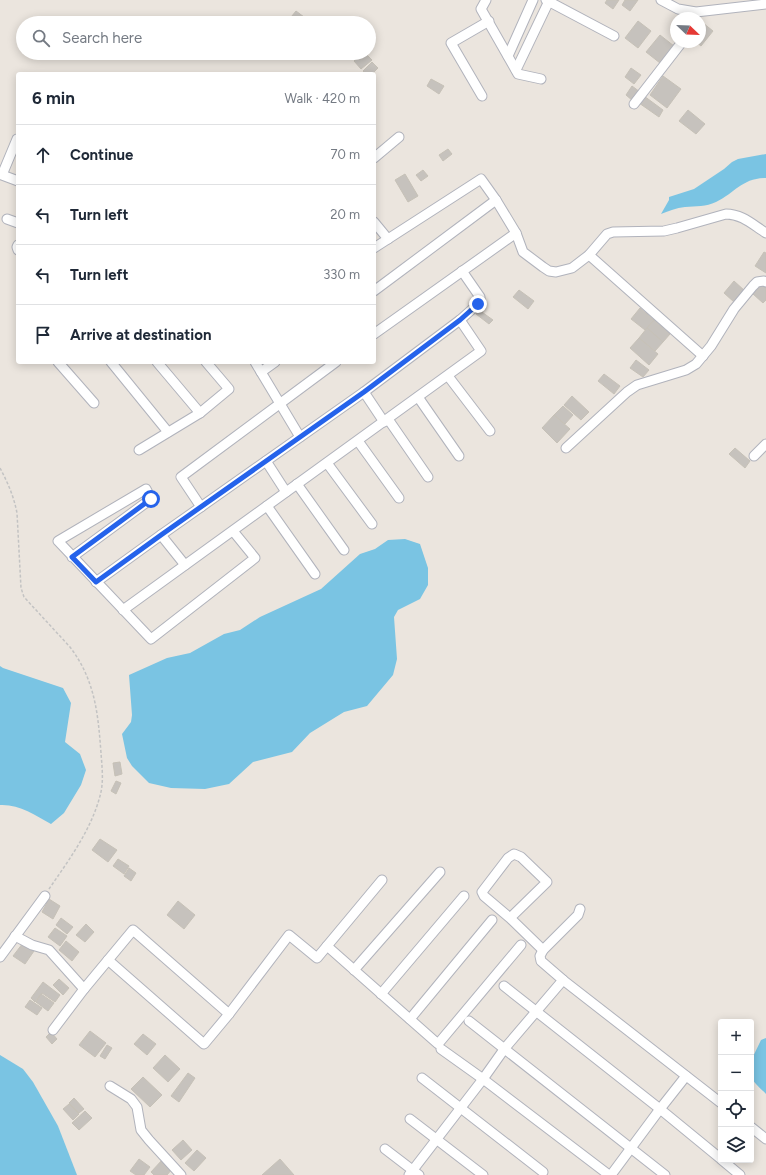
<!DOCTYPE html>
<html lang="en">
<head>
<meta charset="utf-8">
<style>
	:root { --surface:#fff; --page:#f2f2f3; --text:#1f2937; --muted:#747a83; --line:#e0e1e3 }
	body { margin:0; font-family:Figtree,sans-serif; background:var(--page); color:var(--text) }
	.controls { position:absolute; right:12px; bottom:12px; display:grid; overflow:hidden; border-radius:4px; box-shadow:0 2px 10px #0003 }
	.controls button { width:36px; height:36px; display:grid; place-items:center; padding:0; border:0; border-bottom:1px solid var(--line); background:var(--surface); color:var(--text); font:20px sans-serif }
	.compass { position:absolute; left:670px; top:12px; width:36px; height:36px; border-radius:50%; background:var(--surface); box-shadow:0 2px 10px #0003; rotate:113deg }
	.stop { position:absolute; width:12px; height:12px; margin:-9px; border:3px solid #2563eb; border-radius:50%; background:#fff }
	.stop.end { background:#2563eb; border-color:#fff; box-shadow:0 1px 4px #0008 }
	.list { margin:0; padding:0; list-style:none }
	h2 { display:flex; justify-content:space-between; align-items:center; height:52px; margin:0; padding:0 16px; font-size:17px }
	h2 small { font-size:13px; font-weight:400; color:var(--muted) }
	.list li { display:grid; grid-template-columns:26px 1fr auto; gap:12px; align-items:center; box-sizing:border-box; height:60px; padding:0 16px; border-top:1px solid var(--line) }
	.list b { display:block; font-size:15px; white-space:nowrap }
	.list em { font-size:13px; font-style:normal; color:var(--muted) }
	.icon { flex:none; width:22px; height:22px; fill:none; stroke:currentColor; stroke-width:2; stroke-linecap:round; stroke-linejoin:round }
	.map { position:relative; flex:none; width:766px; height:1175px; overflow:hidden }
	.search { position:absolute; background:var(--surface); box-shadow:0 2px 10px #0003; left:16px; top:16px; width:360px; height:44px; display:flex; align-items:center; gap:10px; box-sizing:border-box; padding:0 14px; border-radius:22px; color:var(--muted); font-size:15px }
	.panel { position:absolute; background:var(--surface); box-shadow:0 2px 10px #0003; left:16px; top:72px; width:360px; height:292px; border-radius:4px }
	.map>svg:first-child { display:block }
</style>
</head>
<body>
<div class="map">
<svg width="766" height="1175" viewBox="0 0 766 1175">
	<rect width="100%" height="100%" fill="#ebe5de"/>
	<g fill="#7ac4e3">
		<path d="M766,154v24c-24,0 -31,15 -50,24 -10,5 -20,4 -31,5 -9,1 -16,4 -24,7l8,-14v-3l25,-8 30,-20 8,-7 6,-3z"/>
		<path d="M405,539l15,5 8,24v17l-8,14 -22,11 -4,7 3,42 -4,16 -26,31 -23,6 -34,21 -18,19 -39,10 -24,22 -24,5 -34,-1 -22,-5 -17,-17 -5,-8 -5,-24 9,-12 1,-7 -3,-40 38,-17 23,-5 34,-19 16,-4 20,-13 61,-28 39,-35 15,-5 13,-9z"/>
		<path d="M0,666l3,2 60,20 8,15 -6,39 15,12 6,16 -5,15 -17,28 -13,11c-16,-9 -32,-20 -51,-19z"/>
		<path d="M766,1038v56c-4,-4 -13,-12 -15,-17 -4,-12 5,-26 10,-37z"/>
		<path d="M0,1055l23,14 10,13 25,44 19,49h-77z"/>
	</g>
	<g fill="#c6c2bd" stroke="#c6c1b7">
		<path d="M607,0h12l-6,9 -8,-6z"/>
		<path d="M625,0h13l-8,11 -8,-6z"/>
		<path d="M296,11l8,6 -5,6h-11l-1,-1z"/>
		<path d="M638,21l13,10 -13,17 -13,-10z"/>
		<path d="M703,23l10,8 -12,15 -5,-4h4v-15z"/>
		<path d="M660,35l14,11 -14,17 -14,-11z"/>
		<path d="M362,53h3l7,7 -11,9 -7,-8z"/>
		<path d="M372,62l6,6 -6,6h-6l-3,-3z"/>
		<path d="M631,68l10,7 -7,9 -9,-7z"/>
		<path d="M663,76l18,13 -14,19 -17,-13z"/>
		<path d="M431,79l13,7 -5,8 -12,-8z"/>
		<path d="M632,86l8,6 -7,9 -7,-6z"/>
		<path d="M644,96l19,14 -4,7 -20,-14z"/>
		<path d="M688,110l17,14 -9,10 -17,-13z"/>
		<path d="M448,149l4,5 -9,7 -4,-6z"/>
		<path d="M423,170l5,6 -7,5 -5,-6z"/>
		<path d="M405,174l13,22 -10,6 -13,-22z"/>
		<path d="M764,252l2,1v20l-11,-7z"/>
		<path d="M734,281l11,10 -11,11 -10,-9z"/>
		<path d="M763,282l3,2v16l-3,3 -10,-9z"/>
		<path d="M519,290l15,11 -6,8 -15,-12z"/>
		<path d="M640,308l14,12 -9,10 -14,-11z"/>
		<path d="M479,310l14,10 -4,4 -13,-10z"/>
		<path d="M654,320l16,14 -7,8 -16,-14z"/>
		<path d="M647,328l16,14 -8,9 -16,-13z"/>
		<path d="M639,338l19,16 -9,11 -19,-17z"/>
		<path d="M636,360l13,10 -6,7 -13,-9z"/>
		<path d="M604,374l16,12 -6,8 -16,-13z"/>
		<path d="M572,396l17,16 -8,8 -17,-15z"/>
		<path d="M563,406l10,9 -8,9 -11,-9z"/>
		<path d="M554,415l16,14 -13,14 -15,-15z"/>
		<path d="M735,448l15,13 -5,7 -16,-14z"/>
		<path d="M120,762l2,12 -7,2 -2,-13z"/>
		<path d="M116,781l5,2 -5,11 -5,-3z"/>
		<path d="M100,839l17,11 -9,12 -16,-12z"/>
		<path d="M118,859l11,7 -5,8 -11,-8z"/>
		<path d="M129,868l7,5 -5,8 -7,-5z"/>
		<path d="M49,899l11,7 -7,13 -11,-7z"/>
		<path d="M178,901l17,14 -11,14 -17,-14z"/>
		<path d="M61,918l12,9 -6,7 -11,-9z"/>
		<path d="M86,924l8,8 -9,10 -9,-7z"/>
		<path d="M55,928l12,8 -7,10 -12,-9z"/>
		<path d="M66,941l13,11 -7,9 -13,-11z"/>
		<path d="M23,943l11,8 -9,13 -12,-8z"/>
		<path d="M59,979l10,9 -6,7 -10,-10z"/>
		<path d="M43,982l17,13 -5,7 -13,-9 -7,9 -4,-4z"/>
		<path d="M41,994l13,9 -6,8 -12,-9z"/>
		<path d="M30,1000l12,8 -5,7 -12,-8z"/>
		<path d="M90,1031l16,12 -11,14 -16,-12z"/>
		<path d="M51,1032l6,7 -5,5 -6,-7z"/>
		<path d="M143,1034l13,10 -9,11 -13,-11z"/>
		<path d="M107,1045l5,3 -7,11 -5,-3z"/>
		<path d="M165,1055l15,14 -12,13 -15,-14z"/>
		<path d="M188,1073l7,5 -16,24 -8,-6z"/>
		<path d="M143,1077l19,18 -12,12 -19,-18z"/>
		<path d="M74,1098l10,11 -5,4 -10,-10z"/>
		<path d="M69,1104l10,10 -6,6 -10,-11z"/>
		<path d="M85,1111l7,7 -13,12 -7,-7z"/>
		<path d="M183,1140l9,10 -11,10 -9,-10z"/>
		<path d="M197,1150l9,8 -12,13 -9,-8z"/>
		<path d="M139,1159l11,8 -6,8h-8l-6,-4z"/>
		<path d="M163,1159l10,9 -6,7h-13l-3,-3z"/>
		<path d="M280,1159l14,16h-32z"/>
	</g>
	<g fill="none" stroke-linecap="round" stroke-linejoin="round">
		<defs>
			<g id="minor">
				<path d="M486,0l-5,9 37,65 23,5"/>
				<path d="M546,0l68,36"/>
				<path d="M661,0l17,9 18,3 70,-8"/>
				<path d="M508,56l25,-56"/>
				<path d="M516,70l33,-69"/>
				<path d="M482,96l-31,-53 38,-22"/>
				<path d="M634,104l48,-62"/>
				<path d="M18,140l-1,-1 -15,36 16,6"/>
				<path d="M374,158l25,-21"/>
				<path d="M7,219l11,4"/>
				<path d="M374,222l14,17"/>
				<path d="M516,233l7,19 20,15 6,4 7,1 16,-4 17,-13 18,-21 6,-2 51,-1 13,-3 49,-14c16,0 27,11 40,19"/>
				<path d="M18,245l-1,2 1,3"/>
				<path d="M374,248l107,-69 15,21 20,33 -142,101"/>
				<path d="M589,255l114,101"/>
				<path d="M374,291l122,-91"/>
				<path d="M58,362l36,41"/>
				<path d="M111,362l57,70"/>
				<path d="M157,362l43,51"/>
				<path d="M255,362l45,75"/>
				<path d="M261,372l14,-10"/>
				<path d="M448,376l42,55"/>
				<path d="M364,392l20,30"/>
				<path d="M418,397l41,59"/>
				<path d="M388,419l40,58"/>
				<path d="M358,441l41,57"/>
				<path d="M566,448l61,-56 10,-7 49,-15 10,-6 15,-18 23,-37 19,-23 4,-4 7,-1 2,1"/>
				<path d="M139,450l61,-37 29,-24 -23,-27"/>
				<path d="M754,456l12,-12"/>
				<path d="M266,461l20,31"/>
				<path d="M327,463l45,61"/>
				<path d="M297,484l47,66"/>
				<path d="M267,506l48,68"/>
				<path d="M201,507l-20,-30 155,-115"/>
				<path d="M161,535l24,30"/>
				<path d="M72,557l79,-58 -5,-10 -88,52 93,98 104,-81 -22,-27"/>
				<path d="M96,582l65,-47 203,-143 96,-72 18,-16 2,-2v-5l-18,-26"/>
				<path d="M123,610l358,-259 -21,-31"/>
				<path d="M580,909l-2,6 -35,35 -3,6 1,5 22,19 158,123"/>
				<path d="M510,918l37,-36 -26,-25 -7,-3 -6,4 -26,34 2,4 26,22 33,32"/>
				<path d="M15,936l17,9 17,5 35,39 -31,41"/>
				<path d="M327,946l111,98 83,-99"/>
				<path d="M0,957l45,-61"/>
				<path d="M108,960l96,84 25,-30 60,-79 28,23 65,-78"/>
				<path d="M354,970l86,-98"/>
				<path d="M504,986l156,123 61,50"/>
				<path d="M84,989l49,-59 96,84"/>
				<path d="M381,994l83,-98"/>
				<path d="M410,1019l82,-99"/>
				<path d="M469,1021l196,154"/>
				<path d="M441,1049l42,30 126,96"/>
				<path d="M422,1078l121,94"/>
				<path d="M110,1086l21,13 6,8 4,23 8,10 32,35"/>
				<path d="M410,1119l73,56"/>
				<path d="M751,1127l15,12"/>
				<path d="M385,1149l34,26"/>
				<path d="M722,1160l18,15"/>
				<path d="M409,1175l74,-96 22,-31 58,-68"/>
				<path d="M611,1175l49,-66 26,-33"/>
			</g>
		</defs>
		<use href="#minor" stroke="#b1b3bc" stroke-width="11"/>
		<path stroke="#c3c3c3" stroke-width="1.5" stroke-dasharray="3 2" stroke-linecap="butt" d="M0,468c8,15 14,29 17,45l4,75 3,9 46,50c25,33 28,66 31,106 1,14 3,29 -1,43 -9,34 -31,64 -51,93"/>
		<use href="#minor" stroke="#fff" stroke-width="9"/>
	</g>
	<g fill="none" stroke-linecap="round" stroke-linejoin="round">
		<path stroke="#2563eb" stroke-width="5" d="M151,499l-79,58 24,25 65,-47 203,-143 96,-72 18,-16"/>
	</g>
</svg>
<div class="controls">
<button>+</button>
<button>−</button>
<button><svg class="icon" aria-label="locate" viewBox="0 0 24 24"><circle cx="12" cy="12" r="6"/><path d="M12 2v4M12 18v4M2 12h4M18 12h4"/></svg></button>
<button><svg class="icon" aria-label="layers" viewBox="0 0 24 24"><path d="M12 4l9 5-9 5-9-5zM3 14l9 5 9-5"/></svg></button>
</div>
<svg class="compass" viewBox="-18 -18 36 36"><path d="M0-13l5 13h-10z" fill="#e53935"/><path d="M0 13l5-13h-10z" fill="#747a83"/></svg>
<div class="stop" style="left:151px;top:499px"></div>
<div class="stop end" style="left:478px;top:304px"></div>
<div class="search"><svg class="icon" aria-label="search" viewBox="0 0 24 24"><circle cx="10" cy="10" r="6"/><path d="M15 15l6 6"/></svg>Search here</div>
<section class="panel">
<h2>6 min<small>Walk · 420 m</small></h2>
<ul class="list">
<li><svg class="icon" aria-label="ahead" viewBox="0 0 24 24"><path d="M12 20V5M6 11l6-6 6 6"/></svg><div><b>Continue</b></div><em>70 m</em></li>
<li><svg class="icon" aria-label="left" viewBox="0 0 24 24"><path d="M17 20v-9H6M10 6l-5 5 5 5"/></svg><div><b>Turn left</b></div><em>20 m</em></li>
<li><svg class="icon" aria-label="left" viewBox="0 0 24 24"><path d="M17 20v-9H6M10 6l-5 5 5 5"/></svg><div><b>Turn left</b></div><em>330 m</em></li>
<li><svg class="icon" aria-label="arrive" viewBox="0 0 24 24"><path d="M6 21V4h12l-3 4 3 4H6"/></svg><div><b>Arrive at destination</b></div></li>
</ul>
</section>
</div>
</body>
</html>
